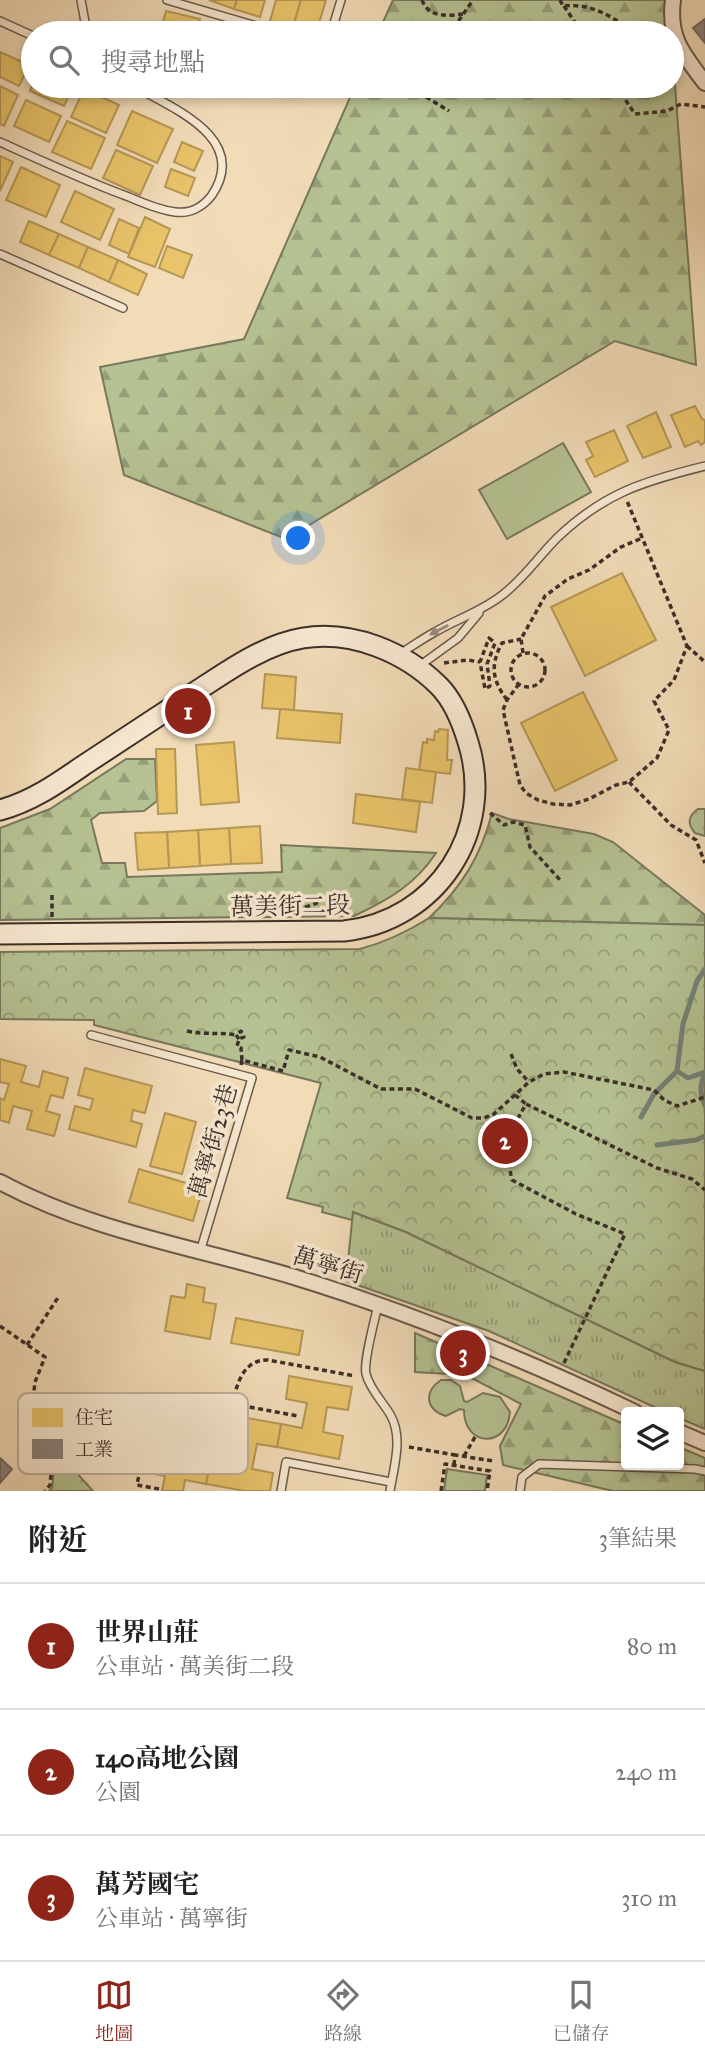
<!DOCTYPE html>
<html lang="zh-TW">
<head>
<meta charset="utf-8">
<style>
	:root { --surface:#fff; --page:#f2f2f2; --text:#222; --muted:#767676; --line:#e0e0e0; --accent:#8f2418 }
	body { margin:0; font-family:"IM FELL Great Primer","Noto Serif TC",serif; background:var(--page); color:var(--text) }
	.controls { position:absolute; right:21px; bottom:21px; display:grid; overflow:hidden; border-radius:7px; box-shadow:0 4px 10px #0003 }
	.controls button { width:63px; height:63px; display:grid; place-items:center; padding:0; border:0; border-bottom:2px solid var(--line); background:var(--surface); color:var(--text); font:35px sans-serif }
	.you { position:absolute; left:299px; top:539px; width:24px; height:24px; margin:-18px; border:5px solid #fff; border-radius:50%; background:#1a73e8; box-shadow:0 0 0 10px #1a73e833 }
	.badge { display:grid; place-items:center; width:46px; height:46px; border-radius:50%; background:var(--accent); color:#fff; font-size:23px; font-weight:700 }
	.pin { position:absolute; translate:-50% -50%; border:4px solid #fff; box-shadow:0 2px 7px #0006 }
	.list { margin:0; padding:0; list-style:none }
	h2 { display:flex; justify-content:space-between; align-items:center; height:91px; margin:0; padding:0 28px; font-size:30px }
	h2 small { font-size:23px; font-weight:400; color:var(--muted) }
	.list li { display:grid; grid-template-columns:46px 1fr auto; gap:21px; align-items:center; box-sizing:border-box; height:126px; padding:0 28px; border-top:2px solid var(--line) }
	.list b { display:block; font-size:26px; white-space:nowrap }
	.list p { margin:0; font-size:23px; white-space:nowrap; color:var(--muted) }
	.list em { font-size:23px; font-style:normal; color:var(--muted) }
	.icon { flex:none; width:38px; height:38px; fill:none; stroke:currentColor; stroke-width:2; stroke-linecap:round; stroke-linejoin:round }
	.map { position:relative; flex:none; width:705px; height:1491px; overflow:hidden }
	.search { position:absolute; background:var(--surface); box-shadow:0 4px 10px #0003; left:21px; right:21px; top:21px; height:77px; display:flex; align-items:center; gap:18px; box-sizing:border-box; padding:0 24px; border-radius:38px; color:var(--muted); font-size:26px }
	.sheet { height:469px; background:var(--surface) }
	nav { display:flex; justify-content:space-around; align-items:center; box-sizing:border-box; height:98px; border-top:2px solid var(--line); background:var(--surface); font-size:19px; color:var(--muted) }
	nav a { display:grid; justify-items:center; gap:4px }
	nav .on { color:var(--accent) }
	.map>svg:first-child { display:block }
</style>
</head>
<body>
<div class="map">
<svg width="705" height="1491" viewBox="0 0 705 1491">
	<defs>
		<pattern id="grass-tufts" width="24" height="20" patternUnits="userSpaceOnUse" patternTransform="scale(1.75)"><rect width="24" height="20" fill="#b6c293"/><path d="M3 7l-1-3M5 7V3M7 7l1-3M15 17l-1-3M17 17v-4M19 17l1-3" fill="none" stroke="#959e78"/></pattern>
		<pattern id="forest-firs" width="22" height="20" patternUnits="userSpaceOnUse" patternTransform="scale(1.75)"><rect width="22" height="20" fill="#b6c293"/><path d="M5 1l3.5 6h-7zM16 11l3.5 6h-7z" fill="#959e78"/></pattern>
		<pattern id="park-crowns" width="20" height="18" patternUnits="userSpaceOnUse" patternTransform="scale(1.75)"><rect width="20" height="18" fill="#b6c293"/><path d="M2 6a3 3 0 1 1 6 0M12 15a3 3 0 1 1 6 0" fill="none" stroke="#959e78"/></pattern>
	</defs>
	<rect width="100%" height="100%" fill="#f2dcb8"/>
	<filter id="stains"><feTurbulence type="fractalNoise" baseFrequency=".00286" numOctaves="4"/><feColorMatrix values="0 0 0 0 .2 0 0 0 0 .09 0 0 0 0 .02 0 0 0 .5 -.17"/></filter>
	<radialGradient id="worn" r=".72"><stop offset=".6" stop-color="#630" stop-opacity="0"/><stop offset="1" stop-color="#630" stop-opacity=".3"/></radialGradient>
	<path fill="url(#grass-tufts)" stroke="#78785e" stroke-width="2" d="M353,1212l53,20 269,130 30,9v58l-26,-11v-6h-14l-176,-81 -143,-50z"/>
	<g fill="url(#forest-firs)" stroke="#78785e" stroke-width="2">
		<path d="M393,0h275l3,33h-293z"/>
		<path d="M672,45l24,320 -81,-24 -329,198 -162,-64 -24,-108 144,-28 111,-253h317z"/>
		<path d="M126,759h29l2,42 -13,10 -44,2 -9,7 11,43h23l2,14 155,-5 -1,-27 155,8c-21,32 -48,47 -82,63l-354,4v-92l50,-19z"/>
		<path d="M492,813l17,6 85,15 19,8 92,73v10l-276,-7c32,-30 52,-62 63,-105z"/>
		<path d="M415,1333l211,92v40h53v-18l26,11v33h-92l-110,-26 -3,-19 21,-42 -55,-29 -51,-3z"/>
		<path d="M56,1450l37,41h-44l3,-3z"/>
	</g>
	<g fill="url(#park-crowns)" stroke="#78785e" stroke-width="2">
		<path d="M698,809h7v27l-10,-3c-8,-9 -7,-17 3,-24z"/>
		<path d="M429,918l276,7v446l-30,-9 -269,-130 -53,-20 -1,8 -30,-8 1,-5 -36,-9 34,-115 -227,-58v-5l-94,-1v-67l360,-3c26,-7 47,-17 69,-31z"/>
	</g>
	<g fill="#b6c293" stroke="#78785e" stroke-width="2">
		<path d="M563,443l28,49 -84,47 -28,-49z"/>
		<path d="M441,1380h10l9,6 4,15 3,1 16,-9 17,4 10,15c-3,37 -46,35 -46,-2l-4,-1 -14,7c-20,-6 -23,-24 -5,-36z"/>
		<path d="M447,1469l40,6 -2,16h-41z"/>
	</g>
	<g fill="#e9c46a" stroke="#b59756" stroke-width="2">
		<path d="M209,0h28l-3,9z"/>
		<path d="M237,0h28l-5,17 -26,-8z"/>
		<path d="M276,0h25l-8,27 -23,-6z"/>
		<path d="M301,0h25l-10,33 -23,-6z"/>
		<path d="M166,11l34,8 -4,14h-36z"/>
		<path d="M209,27l18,5v1h-20z"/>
		<path d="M0,52l29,13 -10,21 -19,-9z"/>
		<path d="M33,82v4h40l-9,20 -34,-15z"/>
		<path d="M0,86l18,9 -14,31 -4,-2z"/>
		<path d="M292,86h26l-3,9 -23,-7z"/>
		<path d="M84,89l35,16 -13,28 -35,-16z"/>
		<path d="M26,100l35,16 -12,26 -35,-16z"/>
		<path d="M132,111l41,18 -16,34 -40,-18z"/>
		<path d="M67,121l38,17 -14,31 -39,-17z"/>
		<path d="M182,142l21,9 -9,20 -20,-9z"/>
		<path d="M116,150l37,16 -13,29 -37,-17z"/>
		<path d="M0,156l13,6 -13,29z"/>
		<path d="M21,167l39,18 -14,32 -40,-17z"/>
		<path d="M171,169l24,9 -7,18 -23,-9z"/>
		<path d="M75,191l39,18 -14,31 -39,-18z"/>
		<path d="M145,217l25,12 -15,38 -27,-10z"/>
		<path d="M119,219l20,9 -10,26 -20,-9z"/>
		<path d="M29,221l30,13 -10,21 -29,-13z"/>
		<path d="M59,234l29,13 -9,21 -30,-13z"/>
		<path d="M167,246l25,9 -9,23 -24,-10z"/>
		<path d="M88,247l30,13 -9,22 -30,-14z"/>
		<path d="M118,260l29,14 -9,21 -29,-13z"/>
		<path d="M695,406l7,13 3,1v22l-4,3 -3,-4 -13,6 -14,-32z"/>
		<path d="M656,412l15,35 -28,11 -16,-32z"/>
		<path d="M614,430l14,31 -33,16 -9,-17 7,-4 -7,-14z"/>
		<path d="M622,573l34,67 -71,36 -34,-69z"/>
		<path d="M265,674l31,3 -2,33 -32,-2z"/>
		<path d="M583,692l34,68 -62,31 -34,-68z"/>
		<path d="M280,709l62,5 -2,29 -63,-5z"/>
		<path d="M439,729l9,1 -1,30h5l-2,14 -31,-4 4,-28 4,1v-4l7,1 1,-9 3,1z"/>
		<path d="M234,742l5,60 -38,3 -5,-60z"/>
		<path d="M156,749h19l2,64 -19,1z"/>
		<path d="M406,768l30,4 -4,31 -30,-4z"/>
		<path d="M356,794l64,8 -4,30 -63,-9z"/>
		<path d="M260,826l2,37 -31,1 -2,-36z"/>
		<path d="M229,828l2,36 -31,2 -2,-36z"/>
		<path d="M198,830l2,36 -31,2 -2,-36z"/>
		<path d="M167,832l2,36 -31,2 -3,-37z"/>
		<path d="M0,1059l26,7 -5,16 18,5 4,-16 25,7 -5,20 -12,-3 -5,16 14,4 -6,21 -27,-7 5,-18 -19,-5 -4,17 -9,-3v-22l4,2 5,-16 -9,-2z"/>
		<path d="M85,1068l67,18 -7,27 -12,-3 -2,11 11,3 -6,23 -67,-18 6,-23 15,4 3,-11 -15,-4z"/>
		<path d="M165,1113l31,9 -14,52 -32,-8z"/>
		<path d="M139,1169l64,19 -10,33 -64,-19z"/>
		<path d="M187,1284l18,4 -2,14 13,2 -6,35 -45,-8 6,-35 14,2z"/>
		<path d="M236,1318l67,13 -4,24 -68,-12z"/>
		<path d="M289,1376l63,11 -4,23 -21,-3 -4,25 20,4 -4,23 -62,-12 4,-23 21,4 5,-25 -21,-4z"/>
		<path d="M219,1413l62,11 -4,23 -20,-3 -5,25 21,4 -3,18h-25l-39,-7 4,-23 21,4 5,-26 -21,-4z"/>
		<path d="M147,1450l63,11 -4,23 -21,-4 -2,11h-21l3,-15 -22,-4z"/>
	</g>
	<g fill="#8a817c" stroke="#726863" stroke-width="2">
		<path d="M705,19v24l-12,-15z"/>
		<path d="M0,1458l12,11 -12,14z"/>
	</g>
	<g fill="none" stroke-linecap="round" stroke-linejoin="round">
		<g stroke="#758378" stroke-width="5">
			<path d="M705,969l-8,12 -14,43 -6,47 11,7 17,-6"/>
			<path d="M705,1074c-6,11 -5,21 0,32"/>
			<path d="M641,1117l13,-23 23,-23"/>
			<path d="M657,1145l39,-5 9,-4"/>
		</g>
		<defs>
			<g id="lane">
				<path d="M81,0l6,33"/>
				<path d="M167,0l113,33"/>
				<path d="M0,21l33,15"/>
				<path d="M331,33l10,-33"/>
				<path d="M0,142c42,19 85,39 129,55 14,6 30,13 46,15 15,2 28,-5 37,-17 38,-57 -40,-87 -78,-109"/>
				<path d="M0,254l123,54"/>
				<path d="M398,655c13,-8 24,-16 37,-23 22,-13 45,-20 66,-36 22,-16 37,-39 56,-58 47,-45 87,-57 148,-72"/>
				<path d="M418,667l40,-29 21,-25"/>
				<path d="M91,1035l161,43 -52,174"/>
				<path d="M378,1305c-3,14 -15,57 -12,69 4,16 18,29 25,42 12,22 3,51 -1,75"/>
				<path d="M281,1491l5,-29 105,20"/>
				<path d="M520,1491l2,-14 17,-13 156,5 10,2"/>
			</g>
			<g id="street">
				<path d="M673,0c-5,38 10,54 32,83"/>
				<path d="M0,1182c91,49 193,65 291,94 121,37 231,82 344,136"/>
				<path d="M679,1432l26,11"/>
			</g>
			<path id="secondary" d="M0,810c31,-8 58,-27 84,-45 34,-22 68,-45 102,-67 36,-23 75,-53 117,-60 49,-8 102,14 136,48 15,15 23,36 29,56 28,89 -31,179 -124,189l-344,3"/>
		</defs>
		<use href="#lane" stroke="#695a4d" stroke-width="10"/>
		<use href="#street" stroke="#695a4d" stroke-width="18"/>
		<use href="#secondary" stroke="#3b2e29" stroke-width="23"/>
		<g stroke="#3b2e29" stroke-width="3.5" stroke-dasharray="5 3.5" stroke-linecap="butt">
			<path d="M422,0c6,18 26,16 41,14"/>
			<path d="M560,0l3,6c29,-3 49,10 71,27"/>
			<path d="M564,6l18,27"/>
			<path d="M375,33l5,-3 12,3"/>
			<path d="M447,33l6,-4 20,-29"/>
			<path d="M394,86l27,8 28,17"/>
			<path d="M616,86l19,28 32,-3 14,-7 24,3"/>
			<path d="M489,638l6,5 -8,21 3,22 -5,3 -5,-27z"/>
			<path d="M687,646l18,16"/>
			<path d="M523,653l-2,-14 24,-43 23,-17 21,-9 32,-23 21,-9"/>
			<circle cx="528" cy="670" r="17"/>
			<path d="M444,663l23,-3 13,2"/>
			<path d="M519,684l-12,16 -4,10 17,75 6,8 12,7 15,4 17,1 19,-6 27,-14 13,-3 28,-24 12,-28 -15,-29 20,-21 13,-34 -60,-145"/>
			<path d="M507,700c-15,-20 -17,-35 -5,-57l19,-4"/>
			<path d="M629,782l42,43 25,15 9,23"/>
			<path d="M490,813l14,12 9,-3 12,3 5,22 32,35"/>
			<path d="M52,895v22"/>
			<path d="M300,914l6,-7 14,-5"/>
			<path d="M187,1031c17,4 32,1 49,4"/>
			<path d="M239,1039l-3,-4 5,-4 3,6 -5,2 -2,7 4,2 1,12"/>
			<path d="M511,1054l6,15 12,13"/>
			<path d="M241,1065l1,-5 41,11 6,-21 31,7 61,32h34l57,29h12l10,-4 35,-32 15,-8 20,-2 90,18 10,10 13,6 28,-9"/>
			<path d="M515,1095l11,9"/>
			<path d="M0,1326l45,31 -10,25 -2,18 9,30 11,23 -3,32 -5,6"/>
			<path d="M27,1345l32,-49"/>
			<path d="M564,1363l61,-129 -49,-20 -64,-34c-8,-36 -4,-45 14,-76l131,64 35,11 13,11"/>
			<path d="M233,1404l65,12"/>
			<path d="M409,1447l46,8"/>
			<path d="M200,1448l28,5"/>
			<path d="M464,1456l11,-19"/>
			<path d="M454,1465l1,-10 38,6"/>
			<path d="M159,1489l-22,-4 9,-47 54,10 10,-48 23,4c3,-20 11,-45 35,-44l87,16"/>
			<path d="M441,1491l4,-27 45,7 -3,20"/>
		</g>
		<use href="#lane" stroke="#f7e8d1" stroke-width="7"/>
		<use href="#street" stroke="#f7e8d1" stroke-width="14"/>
		<use href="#secondary" stroke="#f7e8d1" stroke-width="19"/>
	</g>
	<defs><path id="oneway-solid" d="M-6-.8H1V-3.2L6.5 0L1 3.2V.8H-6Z" transform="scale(1.75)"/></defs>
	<use fill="#998b7d" href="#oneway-solid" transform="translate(439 630) rotate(153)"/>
	<g text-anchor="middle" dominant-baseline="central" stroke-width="7" stroke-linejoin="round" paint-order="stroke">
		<g font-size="24" fill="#3b2e29" stroke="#f7e8d1">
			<text transform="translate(290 906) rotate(-1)">萬美街二段</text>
			<text transform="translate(213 1141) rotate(-74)">萬寧街23巷</text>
			<text transform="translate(328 1265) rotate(17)">萬寧街</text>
		</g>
	</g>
	<rect x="18" y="1393" width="230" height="81" rx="10" fill="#f7e8d1" stroke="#bfb09f" stroke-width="2"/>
	<rect x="32" y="1408" width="31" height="19" fill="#e9c46a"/>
	<rect x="32" y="1439" width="31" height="20" fill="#8a817c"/>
	<g font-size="19" fill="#3b2e29">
		<text x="75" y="1424">住宅</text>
		<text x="75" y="1456">工業</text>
	</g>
	<rect width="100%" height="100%" filter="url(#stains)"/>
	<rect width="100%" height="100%" fill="url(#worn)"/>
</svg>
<div class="controls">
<button><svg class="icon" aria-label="layers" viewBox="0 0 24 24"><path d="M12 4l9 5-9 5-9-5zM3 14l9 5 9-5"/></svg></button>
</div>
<div class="you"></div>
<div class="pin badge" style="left:188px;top:711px">1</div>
<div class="pin badge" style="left:505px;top:1141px">2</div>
<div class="pin badge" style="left:463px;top:1353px">3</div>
<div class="search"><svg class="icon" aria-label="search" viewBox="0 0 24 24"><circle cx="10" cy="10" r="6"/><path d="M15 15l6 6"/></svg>搜尋地點</div>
</div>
<section class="sheet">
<h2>附近<small>3筆結果</small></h2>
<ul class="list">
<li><span class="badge">1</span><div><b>世界山莊</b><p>公車站 · 萬美街二段</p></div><em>80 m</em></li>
<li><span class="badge">2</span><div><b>140高地公園</b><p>公園</p></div><em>240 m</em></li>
<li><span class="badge">3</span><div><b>萬芳國宅</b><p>公車站 · 萬寧街</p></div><em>310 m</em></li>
</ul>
</section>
<nav>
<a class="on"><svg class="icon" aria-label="map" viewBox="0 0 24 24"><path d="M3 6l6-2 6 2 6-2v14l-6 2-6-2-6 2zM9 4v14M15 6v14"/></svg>地圖</a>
<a><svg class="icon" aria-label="directions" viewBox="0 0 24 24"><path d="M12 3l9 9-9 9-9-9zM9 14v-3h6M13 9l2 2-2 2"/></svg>路線</a>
<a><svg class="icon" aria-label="saved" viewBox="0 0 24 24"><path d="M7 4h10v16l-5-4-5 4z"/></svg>已儲存</a>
</nav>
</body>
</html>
